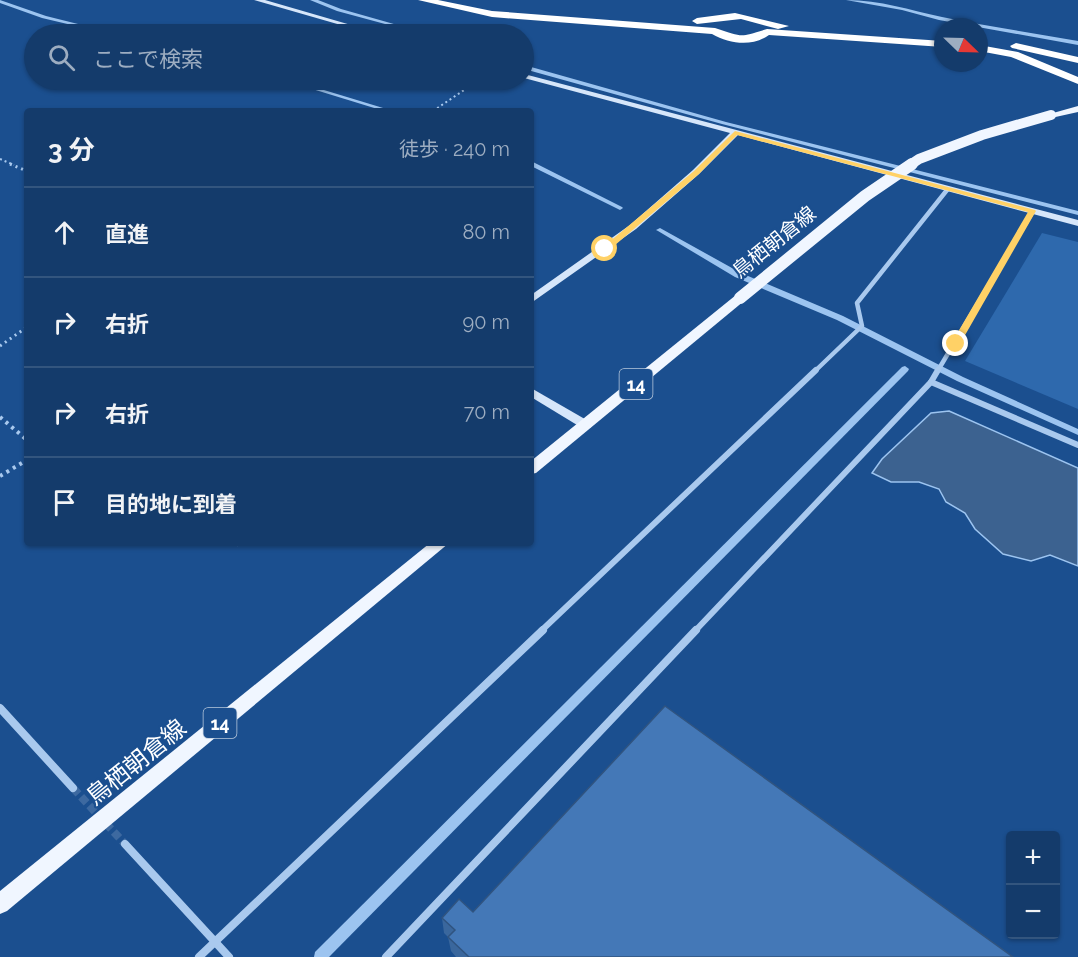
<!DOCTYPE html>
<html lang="ja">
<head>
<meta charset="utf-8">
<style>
	:root { --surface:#143b6b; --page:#214673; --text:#f1f3f6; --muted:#9dadc1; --line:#33557e }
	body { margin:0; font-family:Raleway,"Noto Sans JP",sans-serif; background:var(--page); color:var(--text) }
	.controls { position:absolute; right:18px; bottom:18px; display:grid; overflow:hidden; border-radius:6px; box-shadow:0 2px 4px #0004 }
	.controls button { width:54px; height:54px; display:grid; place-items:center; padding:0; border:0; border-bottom:2px solid var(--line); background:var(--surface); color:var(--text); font:30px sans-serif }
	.compass { position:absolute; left:934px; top:18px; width:54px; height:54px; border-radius:50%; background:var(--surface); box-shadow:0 2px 4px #0004; rotate:113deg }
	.stop { position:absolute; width:18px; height:18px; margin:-14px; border:4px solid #ffd166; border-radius:50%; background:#fff }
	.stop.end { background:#ffd166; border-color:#fff; box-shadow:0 2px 6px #0008 }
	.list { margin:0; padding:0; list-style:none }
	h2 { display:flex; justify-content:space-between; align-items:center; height:78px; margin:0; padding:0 24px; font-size:26px }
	h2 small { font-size:20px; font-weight:400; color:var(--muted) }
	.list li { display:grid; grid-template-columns:39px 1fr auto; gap:18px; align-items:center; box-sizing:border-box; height:90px; padding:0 24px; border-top:2px solid var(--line) }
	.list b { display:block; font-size:22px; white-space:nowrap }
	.list em { font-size:20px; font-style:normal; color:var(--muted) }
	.icon { flex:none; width:33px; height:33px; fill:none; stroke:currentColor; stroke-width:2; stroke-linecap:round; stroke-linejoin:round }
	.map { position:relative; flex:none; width:1078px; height:957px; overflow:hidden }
	.search { position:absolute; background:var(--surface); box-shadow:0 2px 4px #0004; left:24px; top:24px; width:510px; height:66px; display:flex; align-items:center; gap:15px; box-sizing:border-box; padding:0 21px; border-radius:33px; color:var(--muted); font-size:22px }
	.panel { position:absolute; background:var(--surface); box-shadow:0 2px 4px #0004; left:24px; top:108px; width:510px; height:438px; border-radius:6px }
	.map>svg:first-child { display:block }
</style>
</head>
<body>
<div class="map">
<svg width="1078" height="957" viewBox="0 0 1078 957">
	<rect width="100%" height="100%" fill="#1b4f8f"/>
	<path fill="#2e69ad" d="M1042,233l36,9v167l-113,-48z"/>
	<path fill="#3c6290" stroke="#9cc4f0" stroke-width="1.5" d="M949,411l129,57v98l-28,-11 -19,6 -28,-7 -28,-25 -10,-16 -19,-11 -7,-13 -20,-7h-28l-19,-9 10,-14 49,-46z"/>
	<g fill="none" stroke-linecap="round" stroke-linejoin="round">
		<g fill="#9cc4f0" fill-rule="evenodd">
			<path d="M0,0l46,16 72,18h-8l-68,-16 -42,-15z"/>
			<path d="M310,0h8l23,9 88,25h-7l-85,-23z"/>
			<path d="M846,0c35,0 63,10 96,17 45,9 91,16 136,24v4l-139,-25 -37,-10z"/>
			<path d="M524,65l202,57 352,89v4l-356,-91 -198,-55z"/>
			<path d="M283,80h8l102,31h-9z"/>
			<path d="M531,161l91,46 1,1 -3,2 -2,-1 -87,-43z"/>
			<path d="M660,228l81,45 102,43 120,61 115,52v6l-121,-54 -120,-61 -102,-43 -77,-46 -2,-1z"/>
			<path d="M905,366l4,3 -1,2 -579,586h-15l1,-5 587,-585z"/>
		</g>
		<path stroke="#3d69a0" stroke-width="8" stroke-dasharray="8 4" stroke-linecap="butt" d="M73,788l52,56"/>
		<g stroke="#a9c9ee" stroke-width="2" stroke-dasharray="2 3" stroke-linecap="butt">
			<path d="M433,111l46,-31"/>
			<path d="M0,159l14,6"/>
		</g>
		<g stroke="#a9c9ee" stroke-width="3" stroke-dasharray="2 4" stroke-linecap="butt">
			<path d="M10,164l17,7"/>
			<path d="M0,346l27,-19"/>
		</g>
		<g stroke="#a9c9ee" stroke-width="4" stroke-dasharray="3 4.5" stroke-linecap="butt">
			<path d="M0,417l27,23"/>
			<path d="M0,476l27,-16"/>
			<path d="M236,543l3,2"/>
		</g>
		<g stroke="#a9c9ee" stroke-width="4.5">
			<path d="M814,372l48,-46 -5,-23 90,-113"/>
			<path d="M937,372l96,-161"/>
		</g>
		<g stroke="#a9c9ee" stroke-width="6">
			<path d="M931,382l147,63"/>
			<path d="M541,631l275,-261"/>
			<path d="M695,631l236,-249 7,-12"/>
		</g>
		<g stroke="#a9c9ee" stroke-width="8">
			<path d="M0,708l73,80"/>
			<path d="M125,844l104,113"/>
			<path d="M199,957l344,-327"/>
			<path d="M386,957l310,-327"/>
		</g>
		<g fill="#d6e6fa" fill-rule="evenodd">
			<path d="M254,0h11l117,34h-10z"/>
			<path d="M524,74l554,146v6l-340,-91 -39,39 -63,55 -105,74v-8l99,-70 63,-55 37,-37 -206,-55z"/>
			<path d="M531,388l59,34 2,3 -2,3h-8l-51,-31z"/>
		</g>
		<g fill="#f0f6ff" fill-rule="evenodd">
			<path d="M1078,106v6l-27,6 -5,-3z"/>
			<path d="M740,294l4,1v6l-208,172 -5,1v-13l205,-166z"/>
			<path d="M430,543h19l-442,368 -7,3v-23z"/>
		</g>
		<g fill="#fff" fill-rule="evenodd">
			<path d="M418,0h20l54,11 223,17c29,9 23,10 52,1l176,12v6l-174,-12c-17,12 -39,9 -57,-1l-220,-17z"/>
			<path d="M735,13l54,13 -11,3 -37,-10 -44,5 -5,-3 5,-3z"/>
			<path d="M1016,43l62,14v6l-66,-15 -2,-2z"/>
			<path d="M979,45l39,7 60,25v7l-67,-27 -32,-6z"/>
		</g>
		<path stroke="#f0f6ff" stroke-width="10" d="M910,165l9,-6 63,-24 69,-20"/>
		<path stroke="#f0f6ff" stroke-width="12" d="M740,298l125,-102 47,-32"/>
	</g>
	<path fill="#3a679d" d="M473,912l540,45h-557l-5,-6 -3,-14 -4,-4 -2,-15z"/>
	<path fill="#4478b7" stroke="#305480" stroke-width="1.5" d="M665,706l348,251h-544l-21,-20 7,-7 -13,-12 17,-19 14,13z"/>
	<path fill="#ffd166" d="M735,131l300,79 1,1 -76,133 -4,2 -5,-2 77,-132 -291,-77 -38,39 -91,77h-6v-3l92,-77z"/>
	<g text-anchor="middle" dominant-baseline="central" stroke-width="4.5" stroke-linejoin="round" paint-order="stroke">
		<g fill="#1b4f8f" stroke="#bbcadd" stroke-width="1.5">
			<rect x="619.5" y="369" width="33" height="30" rx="4.5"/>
			<rect x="203.5" y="708" width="33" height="30" rx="4.5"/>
		</g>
		<g font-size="18" font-weight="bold" fill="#fff">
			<text x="636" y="384">14</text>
			<text x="220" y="723">14</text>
		</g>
		<g font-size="20" fill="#fff" stroke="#1b4f8f">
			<text transform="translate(774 242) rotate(-39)">鳥栖朝倉線</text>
		</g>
		<g font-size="24" fill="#fff" stroke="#1b4f8f">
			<text transform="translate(136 762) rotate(-39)">鳥栖朝倉線</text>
		</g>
	</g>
</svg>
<div class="controls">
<button>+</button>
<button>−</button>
</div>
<svg class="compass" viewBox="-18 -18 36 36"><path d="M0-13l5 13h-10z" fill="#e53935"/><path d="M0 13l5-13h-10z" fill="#9dadc1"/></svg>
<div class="stop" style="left:605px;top:249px"></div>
<div class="stop end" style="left:956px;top:344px"></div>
<div class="search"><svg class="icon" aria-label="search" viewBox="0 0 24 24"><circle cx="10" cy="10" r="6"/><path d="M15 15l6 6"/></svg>ここで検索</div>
<section class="panel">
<h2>3 分<small>徒歩 · 240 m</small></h2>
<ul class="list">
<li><svg class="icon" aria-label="ahead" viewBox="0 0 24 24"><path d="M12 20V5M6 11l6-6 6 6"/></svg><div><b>直進</b></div><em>80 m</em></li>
<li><svg class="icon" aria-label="right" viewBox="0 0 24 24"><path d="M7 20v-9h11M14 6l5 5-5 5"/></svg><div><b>右折</b></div><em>90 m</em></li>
<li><svg class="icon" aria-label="right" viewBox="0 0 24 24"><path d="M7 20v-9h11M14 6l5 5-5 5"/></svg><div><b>右折</b></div><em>70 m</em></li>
<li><svg class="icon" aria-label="arrive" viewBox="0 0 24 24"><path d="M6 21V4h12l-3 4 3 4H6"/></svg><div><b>目的地に到着</b></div></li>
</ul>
</section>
</div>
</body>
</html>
